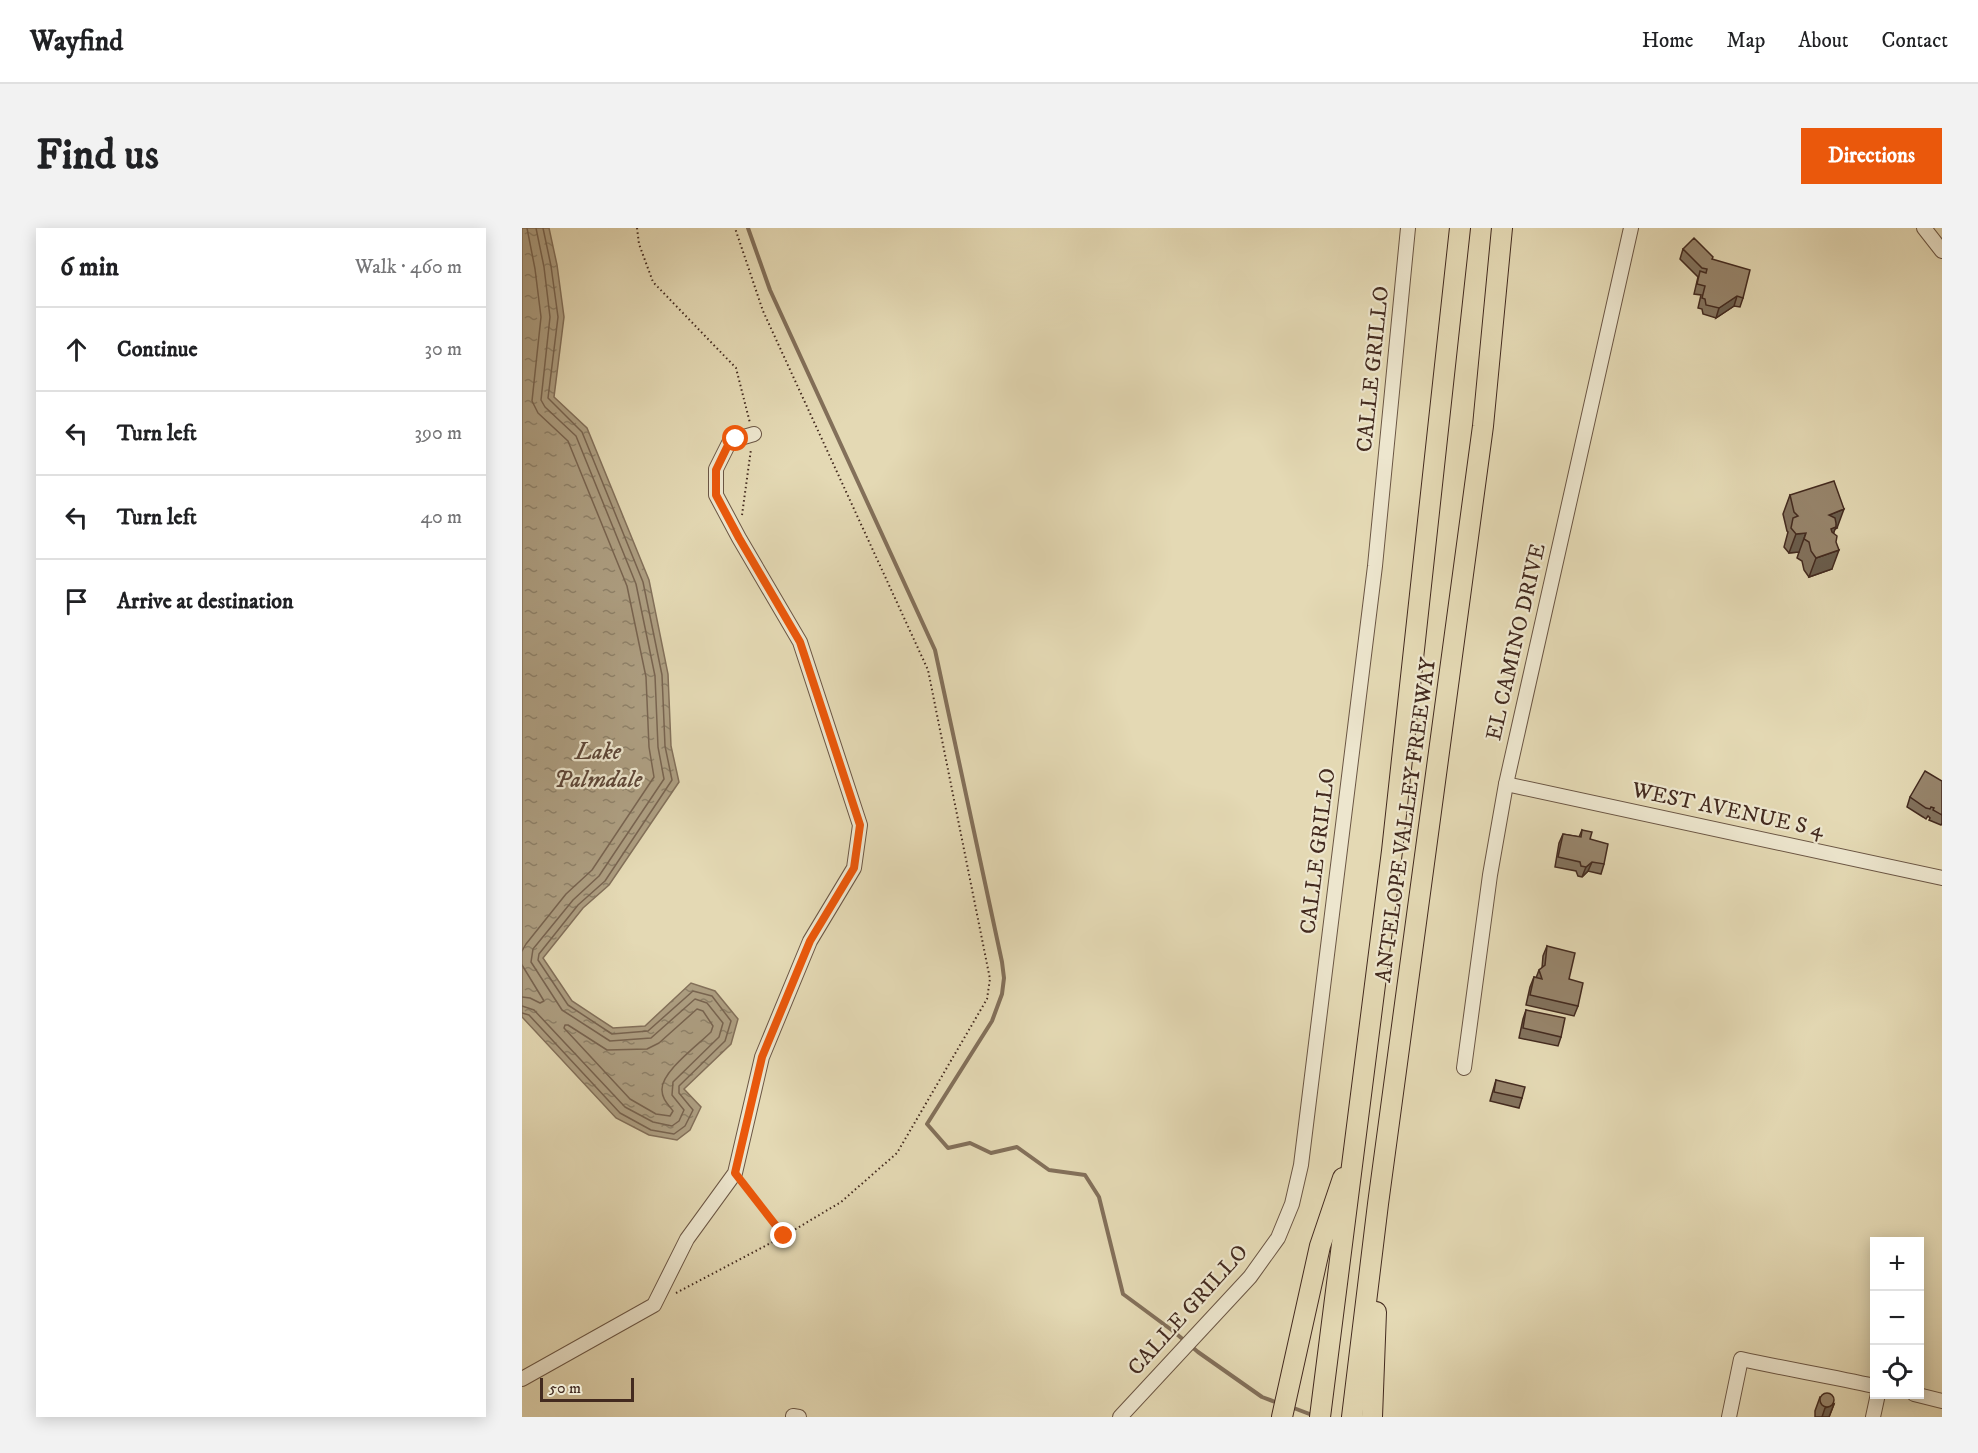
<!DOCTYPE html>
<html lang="en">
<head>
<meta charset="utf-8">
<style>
	:root { --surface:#fff; --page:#f2f2f2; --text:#202124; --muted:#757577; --line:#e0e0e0; --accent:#ea580c }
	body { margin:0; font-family:"IM FELL DW Pica",serif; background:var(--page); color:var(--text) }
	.controls { position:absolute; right:18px; bottom:18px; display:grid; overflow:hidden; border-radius:0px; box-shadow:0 3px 15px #0003 }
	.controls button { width:54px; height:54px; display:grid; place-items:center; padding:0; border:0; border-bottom:2px solid var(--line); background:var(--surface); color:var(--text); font:30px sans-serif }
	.scale { position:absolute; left:18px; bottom:15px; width:94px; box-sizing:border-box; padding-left:6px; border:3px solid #432a1f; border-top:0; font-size:16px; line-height:21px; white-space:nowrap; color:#432a1f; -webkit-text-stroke:4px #ede6ce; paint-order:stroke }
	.stop { position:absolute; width:18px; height:18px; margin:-14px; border:4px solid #ea580c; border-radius:50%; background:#fff }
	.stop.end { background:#ea580c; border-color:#fff; box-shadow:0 2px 6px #0008 }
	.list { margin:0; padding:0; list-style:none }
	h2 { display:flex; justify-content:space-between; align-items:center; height:78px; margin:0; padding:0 24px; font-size:26px }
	h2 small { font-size:20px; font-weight:400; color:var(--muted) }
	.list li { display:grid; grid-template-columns:39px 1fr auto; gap:18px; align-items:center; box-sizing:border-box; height:84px; padding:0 24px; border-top:2px solid var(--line) }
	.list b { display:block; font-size:22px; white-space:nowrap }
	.list em { font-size:20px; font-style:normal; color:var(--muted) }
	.icon { flex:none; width:33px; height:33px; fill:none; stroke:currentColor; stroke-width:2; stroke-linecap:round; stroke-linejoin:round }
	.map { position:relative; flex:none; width:1420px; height:1189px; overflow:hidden; border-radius:0px }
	header { display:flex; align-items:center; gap:36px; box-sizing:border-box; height:84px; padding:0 30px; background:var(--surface); border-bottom:2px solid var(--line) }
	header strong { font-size:28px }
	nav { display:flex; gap:33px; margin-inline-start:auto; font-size:21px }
	.intro { display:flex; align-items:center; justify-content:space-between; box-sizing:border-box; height:144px; padding:0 36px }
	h1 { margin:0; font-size:42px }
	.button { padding:15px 27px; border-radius:0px; background:var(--accent); color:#fff; font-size:21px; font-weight:700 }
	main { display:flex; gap:36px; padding:0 36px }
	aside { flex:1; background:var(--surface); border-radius:0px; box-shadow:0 3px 15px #0003 }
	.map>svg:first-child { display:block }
</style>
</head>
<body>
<header>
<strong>Wayfind</strong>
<nav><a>Home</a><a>Map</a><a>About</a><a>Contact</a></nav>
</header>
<div class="intro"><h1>Find us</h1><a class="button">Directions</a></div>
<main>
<aside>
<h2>6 min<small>Walk · 460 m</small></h2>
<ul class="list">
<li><svg class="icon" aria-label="ahead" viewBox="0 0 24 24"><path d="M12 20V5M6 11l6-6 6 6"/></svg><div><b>Continue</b></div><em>30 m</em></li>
<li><svg class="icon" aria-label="left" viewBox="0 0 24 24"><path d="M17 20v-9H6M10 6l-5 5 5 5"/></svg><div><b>Turn left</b></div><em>390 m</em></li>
<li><svg class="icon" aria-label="left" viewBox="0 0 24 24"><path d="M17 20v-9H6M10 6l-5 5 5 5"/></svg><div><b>Turn left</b></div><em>40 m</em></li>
<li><svg class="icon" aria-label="arrive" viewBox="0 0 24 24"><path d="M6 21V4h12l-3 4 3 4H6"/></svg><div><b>Arrive at destination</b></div></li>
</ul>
</aside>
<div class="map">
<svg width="1420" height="1189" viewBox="0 0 1420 1189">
	<defs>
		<pattern id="water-ripples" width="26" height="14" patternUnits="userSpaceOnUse" patternTransform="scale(1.5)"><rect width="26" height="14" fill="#ad9e81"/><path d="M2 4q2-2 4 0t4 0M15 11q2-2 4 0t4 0" fill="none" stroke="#8e8169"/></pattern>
	</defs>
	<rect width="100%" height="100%" fill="#e4d9b4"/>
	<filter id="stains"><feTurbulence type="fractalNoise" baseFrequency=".00333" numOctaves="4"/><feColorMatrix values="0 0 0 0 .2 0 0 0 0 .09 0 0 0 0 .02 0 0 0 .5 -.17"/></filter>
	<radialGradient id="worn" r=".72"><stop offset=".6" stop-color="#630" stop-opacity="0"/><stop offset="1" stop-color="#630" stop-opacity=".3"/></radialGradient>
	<path fill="url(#water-ripples)" stroke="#83705a" stroke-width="1.5" d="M0,0h27l8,37 7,52 -10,80 33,31 62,152 19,94 3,72 8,36 -70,103 -26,23 -40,50 29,43 41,27 32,-2 46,-43 24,8 23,28 -7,25 -47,45 17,18 -11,23 -13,10 -28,-5 -33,-17 -94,-101z"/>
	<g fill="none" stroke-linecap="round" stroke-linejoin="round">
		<g stroke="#786450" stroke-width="1.5">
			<path d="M0,723l4,-7 40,-50 26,-24 62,-93 -5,-30 -3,-70 -19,-91 -59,-145 -30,-28 -6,-12 9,-84 -6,-48 -8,-41"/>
			<path d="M0,737l22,36 -4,2 -10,-5 -8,-1"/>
			<path d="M0,778l12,4 91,97 28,15 19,4 7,-5 5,-11 -12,-15 1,-13 46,-45 4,-14 -16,-20 -12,-4 -44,39 -41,3 -48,-31 -31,-48 2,-13 40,-49 26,-24 65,-97 -6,-32 -3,-71 -19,-92 -60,-148 -31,-29 -4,-7 9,-83 -6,-50 -8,-39"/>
			<path d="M175,781l6,2 10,15 -2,6c-13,13 -50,40 -49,58 0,9 6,14 11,21l-3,5 -14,-2 -26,-15 -66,-71 1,-3h3l39,25 40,-1 12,-6z"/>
			<path d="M0,785l7,2 91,98 31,17 23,4 11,-8 8,-16 -14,-17v-7l46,-45 6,-20 -19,-25 -19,-5 -45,40 -36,3 -44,-29 -30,-45 1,-6 39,-49 27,-24 67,-101 -7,-34 -3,-71 -19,-93 -61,-150 -34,-34 10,-81 -7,-51 -8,-38"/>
		</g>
		<g stroke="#83705a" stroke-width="4">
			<path d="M226,0l22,62 165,360 67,312 2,16 -2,16 -10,27 -65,103 21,24 22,-5 21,10 26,-6 32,23 36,5 14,22 24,97 50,37 25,21 64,45 16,6"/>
			<path d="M769,1179l24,9"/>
		</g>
		<defs>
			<g id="minor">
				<path d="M1402,0l18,23"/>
				<path d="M984,556l436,94"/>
				<path d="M942,840l26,-193 16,-91 125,-556"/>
				<path d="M0,1151l132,-74 33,-66 48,-66 27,-116 48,-116 44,-73 6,-43 -60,-183 -61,-104 -23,-43v-26l14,-28 24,-7"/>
				<path d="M1392,1166l28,7"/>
				<path d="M271,1188l6,1"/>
				<path d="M598,1189l130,-140 28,-39 14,-34 9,-39 74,-599 33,-338"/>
				<path d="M1207,1189l12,-58c45,10 89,17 133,27"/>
				<path d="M1351,1189l5,-23"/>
			</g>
			<g id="highway">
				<path d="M760,1189l38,-171 23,-68"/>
				<path d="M798,1189l72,-566 68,-623"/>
				<path d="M830,1189l26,-213 105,-778 19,-198"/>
				<path d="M850,1189l4,-105"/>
			</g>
		</defs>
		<use href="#minor" stroke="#6b5644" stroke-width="16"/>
		<use href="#highway" stroke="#432a1f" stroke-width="22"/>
		<g stroke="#432a1f" stroke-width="2" stroke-dasharray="1.5 3" stroke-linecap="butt">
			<path d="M115,0l2,16 14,38 83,86 14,55"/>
			<path d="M220,287l9,-66"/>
			<path d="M221,955l41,53"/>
			<path d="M154,1065l108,-57 57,-34 56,-49 90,-154 3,-20 -62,-309 -165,-359 -28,-83"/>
		</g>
		<use href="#minor" stroke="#ede6ce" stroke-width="14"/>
		<use href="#highway" stroke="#e4d9b4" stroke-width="20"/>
	</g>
	<g fill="#82725d" stroke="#432a1f" stroke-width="1.5">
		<path d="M1161,21l29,10 31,39 -3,9 -6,-1 -18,12 -13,-4 -1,-5 -4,-1 3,-13 -7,-1 4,-17 -18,-18z"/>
		<path d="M1268,267l47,33 -2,1 -2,5 -1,35 -23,8 -5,-7 -2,-9 -5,-3 2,-6 -10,1 -5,-6 4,-15 -1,-1 -4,-17z"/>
		<path d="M1420,553v42l-1,2 -12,-5 1,-2 -2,-2 -2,3 -3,-2 -16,-10 3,-10z"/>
		<path d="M1060,602l8,9 14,25 -3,10 -13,-3 -6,6 -4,-1 -2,-5 -21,-4 4,-24 4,-9 16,3z"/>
		<path d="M1025,718l22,33 9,27 -4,10 -48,-11 4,-18 4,-10 2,1 3,-8 3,-2 1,-12z"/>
		<path d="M1004,782l35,27 -3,9 -39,-8 4,-19z"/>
		<path d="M974,852l26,18 -3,10 -29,-7z"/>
		<path d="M1298,1169l14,7 -5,13h-14v-6z"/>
	</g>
	<g fill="#6a5d4c" stroke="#432a1f" stroke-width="1.5">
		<path d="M1215,68l-3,10 -18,12 3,-10z"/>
		<path d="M1322,281l-7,19 -2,1 -6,17v-31z"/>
		<path d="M1284,305l-7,19 -10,1 7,-19z"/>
		<path d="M1317,322l-7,19 -23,8 7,-19z"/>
		<path d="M1070,634l-4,9 -6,6 4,-10z"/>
		<path d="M1312,1176l-5,13h-7l3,-9z"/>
	</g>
	<g fill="#97856c" stroke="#432a1f" stroke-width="1.5">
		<path d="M1172,10l19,19 -1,2 38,11 -7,28 -6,-2 -18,12 -13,-3 -1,-6 -3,-1 3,-12 -8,-2 3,-13 6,2 1,-4 -5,-1 -19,-19z"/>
		<path d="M1312,253l10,28 -15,6 6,3 1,5v4l-5,2 1,3 5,4 -1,6 3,8 -23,8 -5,-7 -2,-9 -5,-3 2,-6 -10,1 -5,-6 2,-10 5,-2 -4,-4 -4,-17z"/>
		<path d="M1403,543l17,10v34l-9,-5 1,-2 -3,-1 -1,2 -4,-1 -16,-11z"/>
		<path d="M1060,602l10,2 -2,7 18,5 -4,20 -12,-2 -6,5 -5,-1 -1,-4 -22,-5 5,-23 18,3z"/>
		<path d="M1025,718l28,7 -6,26 14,4 -5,23 -48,-11 4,-18 8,2 -3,-9 6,-5z"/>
		<path d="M1004,782l39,8 -4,19 -38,-9z"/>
		<path d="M974,852l29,7 -3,11 -28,-6z"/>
		<circle cx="1305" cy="1172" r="7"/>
	</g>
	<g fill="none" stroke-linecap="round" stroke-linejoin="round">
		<path stroke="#ea580c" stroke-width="8" d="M214,211l-6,2 -14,29v25l23,43 61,104 60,183 -6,43 -44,73 -48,116 -27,116 49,63"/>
	</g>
	<g text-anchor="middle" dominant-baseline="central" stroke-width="4.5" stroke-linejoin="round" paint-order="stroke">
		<g font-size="22" fill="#432a1f" stroke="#ede6ce">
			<text transform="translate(851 141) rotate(-84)">CALLE GRILLO</text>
			<text transform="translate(994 414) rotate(-77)">EL CAMINO DRIVE</text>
			<text transform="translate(1206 582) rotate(12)">WEST AVENUE S 4</text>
			<text transform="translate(884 592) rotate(-82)">ANTELOPE VALLEY FREEWAY</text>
			<text transform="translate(796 623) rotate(-83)">CALLE GRILLO</text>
			<text transform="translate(666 1082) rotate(-48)">CALLE GRILLO</text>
		</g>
		<g font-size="24" font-style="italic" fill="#5e4738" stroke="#ede6ce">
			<text x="76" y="524">Lake<tspan x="76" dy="28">Palmdale</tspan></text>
		</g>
	</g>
	<rect width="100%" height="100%" filter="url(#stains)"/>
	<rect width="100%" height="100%" fill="url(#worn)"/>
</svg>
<div class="controls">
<button>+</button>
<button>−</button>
<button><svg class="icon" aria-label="locate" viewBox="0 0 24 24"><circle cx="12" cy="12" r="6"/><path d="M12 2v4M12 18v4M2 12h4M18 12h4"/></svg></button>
</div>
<div class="scale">50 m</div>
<div class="stop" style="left:214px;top:211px"></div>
<div class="stop end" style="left:262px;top:1008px"></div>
</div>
</main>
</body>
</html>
